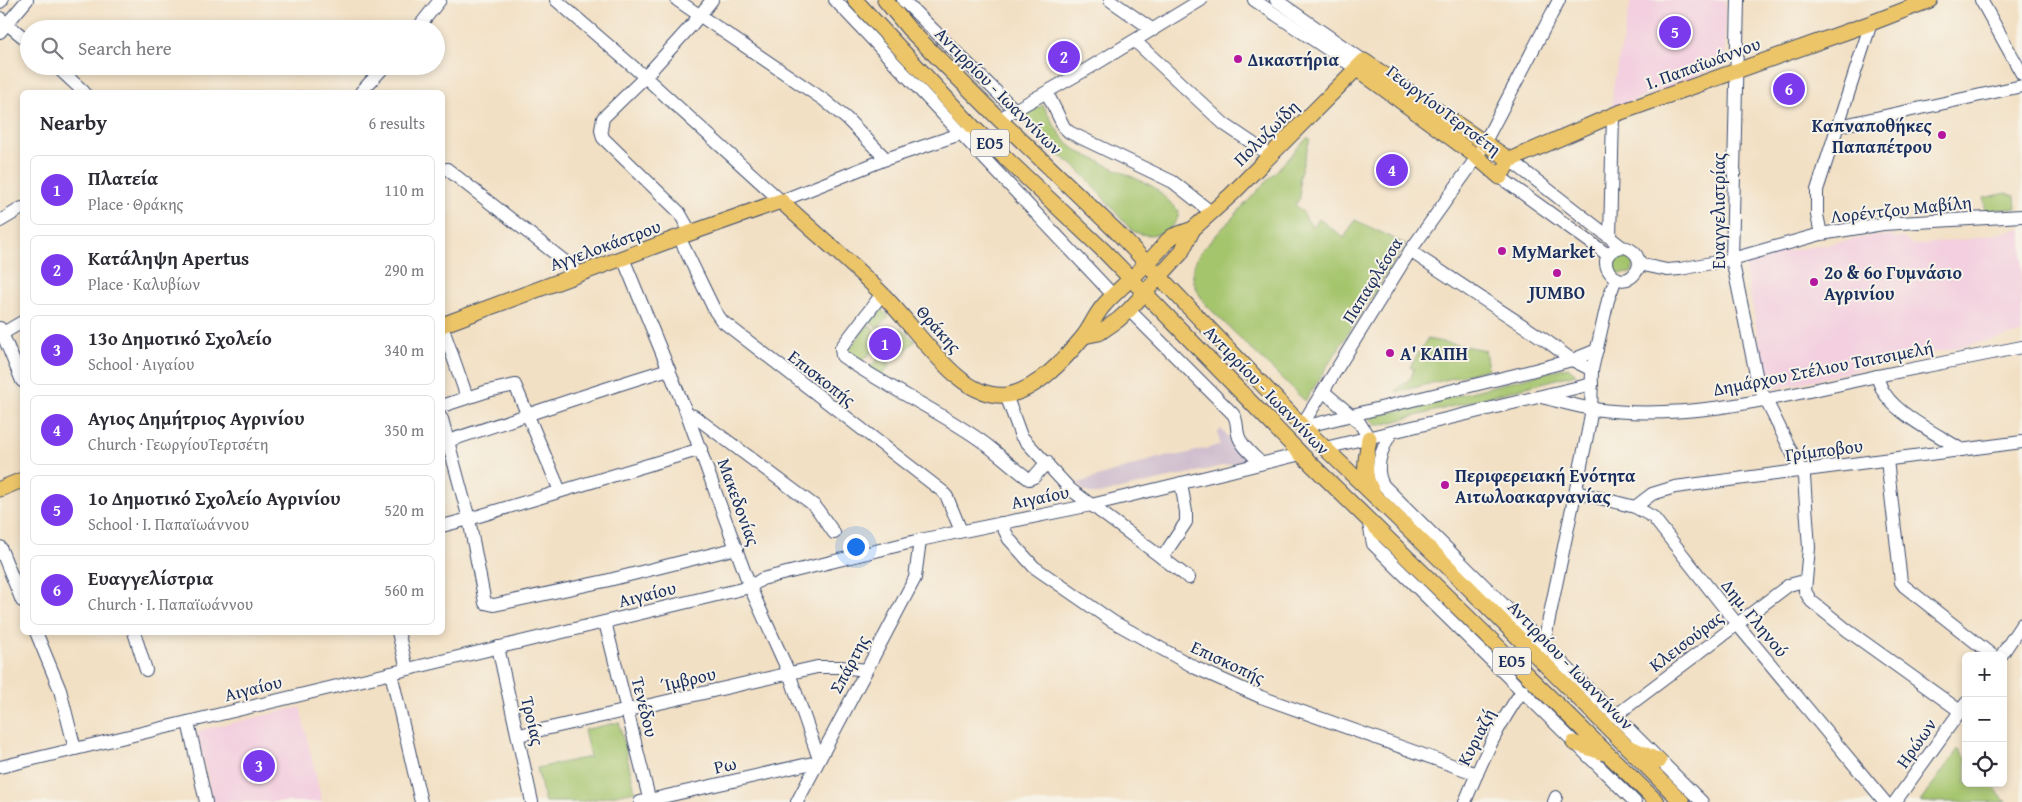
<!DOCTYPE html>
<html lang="en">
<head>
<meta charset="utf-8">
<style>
	:root { --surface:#fff; --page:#f2f2f3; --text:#2b2b33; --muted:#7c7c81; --line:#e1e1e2; --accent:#7c3aed }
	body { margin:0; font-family:"Gentium Book Plus",serif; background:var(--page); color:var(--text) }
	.controls { position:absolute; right:15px; bottom:15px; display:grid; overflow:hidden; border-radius:8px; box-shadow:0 2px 8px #0003 }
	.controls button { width:45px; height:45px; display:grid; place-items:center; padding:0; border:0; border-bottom:1px solid var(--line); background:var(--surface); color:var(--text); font:25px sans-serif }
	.you { position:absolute; left:855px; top:546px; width:18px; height:18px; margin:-12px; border:4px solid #fff; border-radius:50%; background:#1a73e8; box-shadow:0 0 0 8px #1a73e833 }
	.badge { display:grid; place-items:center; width:32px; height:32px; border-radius:50%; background:var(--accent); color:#fff; font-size:16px; font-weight:700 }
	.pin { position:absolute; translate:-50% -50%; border:2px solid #fff; box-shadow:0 1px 5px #0006 }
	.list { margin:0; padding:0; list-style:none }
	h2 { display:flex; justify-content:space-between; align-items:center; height:65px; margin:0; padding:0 20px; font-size:21px }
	h2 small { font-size:16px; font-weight:400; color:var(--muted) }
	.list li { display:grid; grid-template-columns:32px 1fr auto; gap:15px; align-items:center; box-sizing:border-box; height:70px; margin:0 10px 10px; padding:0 10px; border:1px solid var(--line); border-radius:8px }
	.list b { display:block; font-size:19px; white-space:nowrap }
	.list p { margin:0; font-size:16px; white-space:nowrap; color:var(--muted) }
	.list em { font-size:16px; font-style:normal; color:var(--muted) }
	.icon { flex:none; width:28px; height:28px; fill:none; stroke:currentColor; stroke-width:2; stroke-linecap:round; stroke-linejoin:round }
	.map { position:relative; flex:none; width:2022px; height:802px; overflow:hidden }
	.search { position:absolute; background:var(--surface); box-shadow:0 2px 8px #0003; left:20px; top:20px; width:425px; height:55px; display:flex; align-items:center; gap:12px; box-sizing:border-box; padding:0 18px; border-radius:28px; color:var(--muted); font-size:19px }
	.panel { position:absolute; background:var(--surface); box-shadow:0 2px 8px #0003; left:20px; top:90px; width:425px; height:545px; border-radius:8px }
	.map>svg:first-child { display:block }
</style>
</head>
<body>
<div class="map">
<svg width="2022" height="802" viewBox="0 0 2022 802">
	<rect width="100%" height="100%" fill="#f7f3e8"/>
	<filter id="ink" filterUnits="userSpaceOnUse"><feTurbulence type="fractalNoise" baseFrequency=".02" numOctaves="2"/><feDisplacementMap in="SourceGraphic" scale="10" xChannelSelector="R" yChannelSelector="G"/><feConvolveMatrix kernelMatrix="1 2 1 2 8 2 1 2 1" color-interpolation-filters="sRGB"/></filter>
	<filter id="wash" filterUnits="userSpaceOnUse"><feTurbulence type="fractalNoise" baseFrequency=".0096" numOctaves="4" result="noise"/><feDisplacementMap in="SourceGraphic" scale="20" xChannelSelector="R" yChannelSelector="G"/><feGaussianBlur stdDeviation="1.12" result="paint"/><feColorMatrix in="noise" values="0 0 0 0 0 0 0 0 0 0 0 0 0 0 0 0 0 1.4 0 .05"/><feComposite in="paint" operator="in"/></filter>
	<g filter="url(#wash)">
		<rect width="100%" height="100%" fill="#f2e0c4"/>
		<g fill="#f3cfdf">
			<path d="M1631,0h94v65l-113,44 1,-22z"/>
			<path d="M2022,229v104l-253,57 -26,-131 130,-23 19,-1 2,4 9,-2 9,8 57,-6z"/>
			<path d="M300,707l22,95h-109l-16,-71z"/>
		</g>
		<path fill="#cfbdce" d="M1221,429l28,31 -151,34h-6l-8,-3 -6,-8 80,-25 22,-3 40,-10 -2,-13z"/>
		<g fill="#a5c56d" stroke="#607a66">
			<path d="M1043,105c10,18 18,36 36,47l75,35 25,24c-1,22 -32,30 -47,19 -25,-24 -44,-58 -74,-75l-39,-38z"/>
			<path d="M1308,137l2,2 -11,38 1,21 -5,7c12,8 8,14 18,21l6,-7 25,19 11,-18 50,24 -100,157 -99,-96c-14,-21 -19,-33 -4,-55z"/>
			<path d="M2006,193l9,3 1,12 -31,3 -1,-13z"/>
			<path d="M1623,250l12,11 -4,12 -16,1 -5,-15z"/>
			<path d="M881,309l8,8 -11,11 -8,-5z"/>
			<path d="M868,325l7,5 -5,11 3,10 -14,12 -13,-10z"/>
			<path d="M901,328l14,13 -13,13 -5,-4 3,-10 -4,-7z"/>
			<path d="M1427,339l58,11 3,19 -91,23 -1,-2 15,-12 3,-9 -4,-2z"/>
			<path d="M883,358l8,7 -10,11 -13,-7 10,-10z"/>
			<path d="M1568,367l8,7 -195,51h-5l-7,-7z"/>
			<path d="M619,722l16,69 -54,11h-36l-8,-34 53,-11 -6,-27z"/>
			<path d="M1958,749l8,9v25h23l17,19h-86z"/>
		</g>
	</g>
	<g filter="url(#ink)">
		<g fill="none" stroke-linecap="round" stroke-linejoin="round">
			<defs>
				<g id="minor">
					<path d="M556,0l89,77 136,124 105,-42 89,-30"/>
					<path d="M677,0l147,100 23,19 39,40"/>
					<path d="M835,0l279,296"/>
					<path d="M903,0l113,111"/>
					<path d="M1110,0l43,30"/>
					<path d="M1254,0l103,69"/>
					<path d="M1276,0l88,61"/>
					<path d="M1738,0l-6,259 26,125 46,93 5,71 -4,43 6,10 36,29 113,81"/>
					<path d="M1981,0l41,74"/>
					<path d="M0,2l2,-2"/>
					<path d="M0,18l29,24"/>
					<path d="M417,29l23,-29"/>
					<path d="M0,32l27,-32"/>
					<path d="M1135,41l89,83 46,31"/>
					<path d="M56,66l28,26"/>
					<path d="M361,92l24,-26"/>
					<path d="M1047,93l17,34 5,5 104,50 38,30"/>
					<path d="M999,119l90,-51 112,-68"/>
					<path d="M1839,126l183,-40"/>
					<path d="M1510,160l112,87c12,1 22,13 14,25 -18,25 -49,-18 -14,-25"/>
					<path d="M447,169l134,105"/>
					<path d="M1500,177l108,78"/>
					<path d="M0,221l22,-13"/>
					<path d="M691,233l-12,-21 -76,-74 -2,-8 2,-12 42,-41 46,-51 21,-26"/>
					<path d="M1821,234l-4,-19v-25l54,-167"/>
					<path d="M679,237l36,74 7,10 220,170 5,6 14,34"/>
					<path d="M1610,237l3,-122"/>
					<path d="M1410,251l138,91 24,18 20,10"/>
					<path d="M623,258l64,156 63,173 39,86 30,86"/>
					<path d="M1639,264l28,6 13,-1 52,-10 89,-25 37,-6 25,-4 139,-8"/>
					<path d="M882,294l-41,54 1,8c44,31 94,53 138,84 17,12 32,27 49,39l5,-2 13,-15"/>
					<path d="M1129,310l104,104c5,7 3,12 5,20 2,11 16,22 23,29"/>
					<path d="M442,326l25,71"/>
					<path d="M0,328l22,53"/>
					<path d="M0,335l22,-13"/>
					<path d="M1877,376c2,6 4,13 8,18 13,21 55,42 77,56"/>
					<path d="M1323,391l36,31 10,16"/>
					<path d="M1006,395l15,41 49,53 119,89"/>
					<path d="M1541,397c17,4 34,9 52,12 97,13 191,-13 284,-33 48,-10 97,-19 145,-29"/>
					<path d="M442,406l46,-15 27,-6 45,106"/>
					<path d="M687,414l7,2 121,90 19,27"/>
					<path d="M442,419l27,100 16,84 9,2 111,-24 132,-33"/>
					<path d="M1302,425l108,-174 67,-94 82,-157"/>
					<path d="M1303,427l220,-54 49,-13 25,-10"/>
					<path d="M1391,433c-9,15 -18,37 -7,53l318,316"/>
					<path d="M448,441c74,-24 147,-50 221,-72"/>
					<path d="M1325,448l267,-64"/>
					<path d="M1887,460l14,122 3,4 89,70"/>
					<path d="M1576,492l59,15 18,10 84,107 148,178"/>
					<path d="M1635,507l17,-13 23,-7 347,-45"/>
					<path d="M1368,519l5,25 262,258"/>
					<path d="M1001,523l8,16 25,28 78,54 84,47 65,29 216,77"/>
					<path d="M442,526l27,-7 232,-70"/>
					<path d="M0,547l22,54"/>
					<path d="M1162,558l24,-36v-10l-5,-29"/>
					<path d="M605,622l45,180"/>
					<path d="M36,632l24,58 15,59"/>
					<path d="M134,632l12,38"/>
					<path d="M398,632l9,37"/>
					<path d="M1540,642l6,-9 41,-197 4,-22 1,-44 16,-70 8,-22"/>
					<path d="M498,647l34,155"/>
					<path d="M2001,656l21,-32"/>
					<path d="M391,673l30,129"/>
					<path d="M1615,716l174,-131 15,-4"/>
					<path d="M188,722l18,80"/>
					<path d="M519,735l298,-68h24l25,3"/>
					<path d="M0,767l750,-180 12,-8 158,-39 171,-35 210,-51"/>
					<path d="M640,802l177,-40"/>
					<path d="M797,802l118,-224 5,-38"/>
					<path d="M1465,802c16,-39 33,-78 58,-112"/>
					<path d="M1554,802l2,-5"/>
					<path d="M1895,802l71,-99"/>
				</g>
				<g id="major">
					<path d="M855,0l120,129 129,122 197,203 356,348"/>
					<path d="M885,0l24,29 90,90 118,113 186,195 142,137 237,238"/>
					<path d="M1357,69l120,88 23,20 10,-17 103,-45 258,-92 59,-23"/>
					<path d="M442,325l237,-88 102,-36c34,32 71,62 103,95 26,27 46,57 74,81 13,11 31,20 49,18 30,-5 57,-35 76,-58 8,-10 12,-22 21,-32 20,-22 45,-40 63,-64l6,-5 20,-7"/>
					<path d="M1084,336l15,-3 19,-13 11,-10 52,-57 12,-24 39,-35 132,-133 146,99"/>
					<path d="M1369,438c-2,19 -8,36 3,53"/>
					<path d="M0,489l22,-9"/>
					<path d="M1574,743l30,10"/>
					<path d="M1631,748l28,13"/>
				</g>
			</defs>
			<use href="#minor" stroke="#3b4a6d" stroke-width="14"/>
			<use href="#major" stroke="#3b4a6d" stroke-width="17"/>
			<use href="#minor" stroke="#fff" stroke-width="12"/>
			<use href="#major" stroke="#edc569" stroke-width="15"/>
		</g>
	</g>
	<g fill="#b5179e" stroke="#f7f3e8" stroke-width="2">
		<circle cx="1238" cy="59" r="5"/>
		<circle cx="1942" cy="135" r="5"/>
		<circle cx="1502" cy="251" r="5"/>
		<circle cx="1557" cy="273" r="5"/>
		<circle cx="1814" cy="282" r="5"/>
		<circle cx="1390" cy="353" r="5"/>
		<circle cx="1445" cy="485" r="5"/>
	</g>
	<g text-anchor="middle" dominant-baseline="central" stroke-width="4" stroke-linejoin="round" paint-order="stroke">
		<g fill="#f7f3e8" stroke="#5d6a87" stroke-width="1">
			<rect x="971" y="129.5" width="38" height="27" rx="4"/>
			<rect x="1493" y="647.5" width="38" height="27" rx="4"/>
		</g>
		<g font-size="16" font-weight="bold" fill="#1b2f5e">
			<text x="990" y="143">ΕΟ5</text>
			<text x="1512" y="661">ΕΟ5</text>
		</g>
		<g font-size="18" font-weight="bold" fill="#1b2f5e" stroke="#f7f3e8" text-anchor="start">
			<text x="1248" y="59">Δικαστήρια</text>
			<text x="1932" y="125" text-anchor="end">Καπναποθήκες<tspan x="1932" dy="21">Παπαπέτρου</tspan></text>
			<text x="1512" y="251">MyMarket</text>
			<text x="1824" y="272">2ο &amp; 6ο Γυμνάσιο<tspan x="1824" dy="21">Αγρινίου</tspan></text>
			<text x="1557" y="292" text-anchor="middle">JUMBO</text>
			<text x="1400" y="353">Α' ΚΑΠΗ</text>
			<text x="1455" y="475">Περιφερειακή Ενότητα<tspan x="1455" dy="21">Αιτωλοακαρνανίας</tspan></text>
		</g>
		<g font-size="18" fill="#1b2f5e" stroke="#f7f3e8">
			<text transform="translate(1703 63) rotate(-20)">Ι. Παπαϊωάννου</text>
			<text transform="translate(999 91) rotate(45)">Αντιρρίου - Ιωαννίνων</text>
			<text transform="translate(1444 110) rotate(37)">ΓεωργίουΤερτσέτη</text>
			<text transform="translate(1266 133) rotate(-45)">Πολυζωίδη</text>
			<text transform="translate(1901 209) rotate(-6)">Λορέντζου Μαβίλη</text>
			<text transform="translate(1718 211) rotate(-90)">Ευαγγελιστρίας</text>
			<text transform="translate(605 245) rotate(-20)">Αγγελοκάστρου</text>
			<text transform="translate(1372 280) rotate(-58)">Παπαφλέσσα</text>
			<text transform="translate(939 329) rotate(48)">Θράκης</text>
			<text transform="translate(1823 368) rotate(-11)">Δημάρχου Στέλιου Τσιτσιμελή</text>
			<text transform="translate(822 378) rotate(38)">Επισκοπής</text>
			<text transform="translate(1267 390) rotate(46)">Αντιρρίου - Ιωαννίνων</text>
			<text transform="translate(1824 450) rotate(-7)">Γρίμποβου</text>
			<text transform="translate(1040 497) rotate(-11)">Αιγαίου</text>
			<text transform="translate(739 502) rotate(70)">Μακεδονίας</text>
			<text transform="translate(647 594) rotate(-14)">Αιγαίου</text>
			<text transform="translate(1755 618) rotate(51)">Δημ. Γληνού</text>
			<text transform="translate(1686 641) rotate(-37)">Κλεισούρας</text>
			<text transform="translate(1228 662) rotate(25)">Επισκοπής</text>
			<text transform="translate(849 664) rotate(-62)">Σπάρτης</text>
			<text transform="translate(1571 665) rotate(46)">Αντιρρίου - Ιωαννίνων</text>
			<text transform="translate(688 679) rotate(-13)">Ίμβρου</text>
			<text transform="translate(253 688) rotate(-14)">Αιγαίου</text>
			<text transform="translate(645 707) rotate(76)">Τενέδου</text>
			<text transform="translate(533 721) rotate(77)">Τροίας</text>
			<text transform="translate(1476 737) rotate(-63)">Κυριαζή</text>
			<text transform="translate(1916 743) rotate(-55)">Ηρώων</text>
			<text transform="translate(725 765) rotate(-13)">Ρω</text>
		</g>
	</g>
</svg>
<div class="controls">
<button>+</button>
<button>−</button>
<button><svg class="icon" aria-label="locate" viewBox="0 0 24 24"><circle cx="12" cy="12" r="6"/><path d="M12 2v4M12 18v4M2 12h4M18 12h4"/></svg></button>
</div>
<div class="you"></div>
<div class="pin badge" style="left:885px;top:344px">1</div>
<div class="pin badge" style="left:1064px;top:57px">2</div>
<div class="pin badge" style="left:259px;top:766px">3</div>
<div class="pin badge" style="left:1392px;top:170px">4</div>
<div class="pin badge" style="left:1675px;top:32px">5</div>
<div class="pin badge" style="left:1789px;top:89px">6</div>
<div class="search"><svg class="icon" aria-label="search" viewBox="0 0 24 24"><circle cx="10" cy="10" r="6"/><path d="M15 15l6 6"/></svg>Search here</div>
<section class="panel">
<h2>Nearby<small>6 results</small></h2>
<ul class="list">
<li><span class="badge">1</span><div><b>Πλατεία</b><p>Place · Θράκης</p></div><em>110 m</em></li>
<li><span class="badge">2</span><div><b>Κατάληψη Apertus</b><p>Place · Καλυβίων</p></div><em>290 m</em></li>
<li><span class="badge">3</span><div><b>13ο Δημοτικό Σχολείο</b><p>School · Αιγαίου</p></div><em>340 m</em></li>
<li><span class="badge">4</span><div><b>Αγιος Δημήτριος Αγρινίου</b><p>Church · ΓεωργίουΤερτσέτη</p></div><em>350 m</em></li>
<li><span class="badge">5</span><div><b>1ο Δημοτικό Σχολείο Αγρινίου</b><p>School · Ι. Παπαϊωάννου</p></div><em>520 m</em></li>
<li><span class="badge">6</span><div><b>Ευαγγελίστρια</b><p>Church · Ι. Παπαϊωάννου</p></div><em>560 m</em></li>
</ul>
</section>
</div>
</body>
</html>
